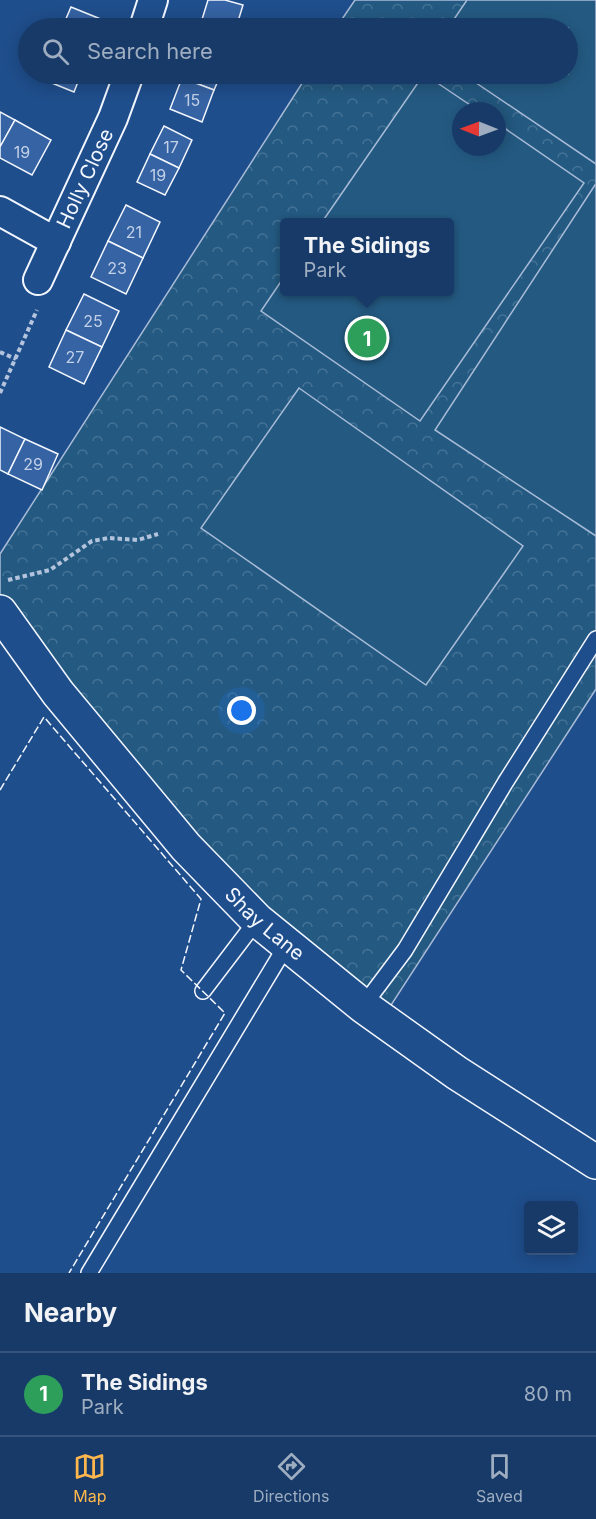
<!DOCTYPE html>
<html lang="en">
<head>
<meta charset="utf-8">
<style>
	:root { --surface:#173a69; --page:#244571; --text:#f1f3f6; --muted:#9eadc0; --line:#36547d; --accent:#ffb74d }
	body { margin:0; font-family:Inter,sans-serif; background:var(--page); color:var(--text) }
	.controls { position:absolute; right:18px; bottom:18px; display:grid; overflow:hidden; border-radius:6px; box-shadow:0 3px 15px #0003 }
	.controls button { width:54px; height:54px; display:grid; place-items:center; padding:0; border:0; border-bottom:2px solid var(--line); background:var(--surface); color:var(--text); font:30px sans-serif }
	.compass { position:absolute; left:452px; top:102px; width:54px; height:54px; border-radius:50%; background:var(--surface); box-shadow:0 3px 15px #0003; rotate:271deg }
	.you { position:absolute; left:242px; top:711px; width:21px; height:21px; margin:-15px; border:4px solid #fff; border-radius:50%; background:#1a73e8; box-shadow:0 0 0 9px #1a73e833 }
	.badge { display:grid; place-items:center; width:39px; height:39px; border-radius:50%; background:var(--accent); color:#fff; font-size:20px; font-weight:700 }
	.pin { position:absolute; translate:-50% -50%; border:3px solid #fff; box-shadow:0 2px 6px #0006 }
	.popup { position:absolute; left:280px; top:218px; width:174px; height:78px; box-sizing:border-box; display:grid; place-content:center; border-radius:6px; background:var(--surface); filter:drop-shadow(0 2px 4px #0005); font-size:20px; white-space:nowrap; color:var(--muted) }
	.popup b { font-size:22px; color:var(--text) }
	.popup::after { content:''; position:absolute; left:50%; top:100%; margin-left:-12px; border:12px solid transparent; border-top-color:var(--surface) }
	.list { margin:0; padding:0; list-style:none }
	h2 { display:flex; justify-content:space-between; align-items:center; height:78px; margin:0; padding:0 24px; font-size:26px }
	h2 small { font-size:20px; font-weight:400; color:var(--muted) }
	.list li { display:grid; grid-template-columns:39px 1fr auto; gap:18px; align-items:center; box-sizing:border-box; height:84px; padding:0 24px; border-top:2px solid var(--line) }
	.list b { display:block; font-size:22px; white-space:nowrap }
	.list p { margin:0; font-size:20px; white-space:nowrap; color:var(--muted) }
	.list em { font-size:20px; font-style:normal; color:var(--muted) }
	.icon { flex:none; width:33px; height:33px; fill:none; stroke:currentColor; stroke-width:2; stroke-linecap:round; stroke-linejoin:round }
	.map { position:relative; flex:none; width:596px; height:1273px; overflow:hidden }
	.search { position:absolute; background:var(--surface); box-shadow:0 3px 15px #0003; left:18px; right:18px; top:18px; height:66px; display:flex; align-items:center; gap:15px; box-sizing:border-box; padding:0 21px; border-radius:33px; color:var(--muted); font-size:22px }
	.sheet { height:162px; background:var(--surface) }
	nav { display:flex; justify-content:space-around; align-items:center; box-sizing:border-box; height:84px; border-top:2px solid var(--line); background:var(--surface); font-size:16px; color:var(--muted) }
	nav a { display:grid; justify-items:center; gap:3px }
	nav .on { color:var(--accent) }
	.map>svg:first-child { display:block }
</style>
</head>
<body>
<div class="map">
<svg width="596" height="1273" viewBox="0 0 596 1273">
	<defs>
		<pattern id="forest-crowns" width="20" height="18" patternUnits="userSpaceOnUse" patternTransform="scale(1.5)"><rect width="20" height="18" fill="#245a82"/><path d="M2 6a3 3 0 1 1 6 0M12 15a3 3 0 1 1 6 0" fill="none" stroke="#447295"/></pattern>
	</defs>
	<rect width="100%" height="100%" fill="#1f4e8c"/>
	<path fill="url(#forest-crowns)" stroke="#a8bbd7" stroke-width="1.5" fill-rule="evenodd" d="M355,0h241v689l-214,330 -96,-73 -286,-334v-58l308,-480h260v-46h-232zM461,111h36v36h-36zM284,222h165v70h-165z"/>
	<g fill="#245a82" stroke="#a8bbd7" stroke-width="1.5">
		<path d="M467,0h129v164l-133,-90h105v-46h-120z"/>
		<path d="M424,74l55,37h-18v36h36v-24l87,60 -164,238 -159,-110 23,-34v15h165v-70h-127z"/>
		<path d="M595,185l1,1v350l-161,-106z"/>
		<path d="M299,388l224,158 -97,139 -225,-157z"/>
	</g>
	<g fill="#3563a3" stroke="#f2f6ff" stroke-width="1.5">
		<path d="M208,0h17l18,5 -7,23 -36,-2z"/>
		<path d="M71,7l32,13 -4,8h-37z"/>
		<path d="M44,74h37l-7,18 -32,-13z"/>
		<path d="M184,74h37l-7,16 -32,-12z"/>
		<path d="M182,78l32,12 -12,32 -32,-13z"/>
		<path d="M0,112l15,8 -15,27z"/>
		<path d="M15,120l36,20 -19,35 -32,-17v-11z"/>
		<path d="M164,126l28,14 -13,28 -29,-14z"/>
		<path d="M150,154l29,14 -14,27 -28,-13z"/>
		<path d="M126,205l34,17 -17,36 -35,-17z"/>
		<path d="M108,241l35,17 -17,36 -35,-17z"/>
		<path d="M84,294l35,17 -17,36 -36,-17z"/>
		<path d="M66,330l36,17 -18,37 -35,-17z"/>
		<path d="M0,427l25,12 -17,35 -8,-4z"/>
		<path d="M25,439l33,15 -16,36 -34,-16z"/>
	</g>
	<g fill="none" stroke-linecap="round" stroke-linejoin="round">
		<defs>
			<g id="lane">
				<path d="M203,991l54,-71"/>
				<path d="M363,1006l42,-56 100,-167 91,-144"/>
				<path d="M89,1273l197,-327"/>
			</g>
			<g id="street">
				<path d="M144,28l9,-28"/>
				<path d="M0,211l56,31"/>
				<path id="s1" d="M38,280l75,-162 16,-44"/>
			</g>
			<g id="secondary">
				<path id="s2" d="M0,612l58,81 128,154 71,73 106,86 94,67 139,89"/>
			</g>
		</defs>
		<use href="#lane" stroke="#f2f6ff" stroke-width="18"/>
		<use href="#street" stroke="#f2f6ff" stroke-width="32"/>
		<use href="#secondary" stroke="#f2f6ff" stroke-width="36"/>
		<g stroke="#b3c4dc" stroke-width="4" stroke-dasharray="4.5 3" stroke-linecap="butt">
			<path d="M0,352l16,7"/>
			<path d="M0,393l37,-83"/>
			<path d="M8,580l42,-10 42,-29 17,-3 29,2 20,-6"/>
		</g>
		<use href="#lane" stroke="#1f4e8c" stroke-width="15"/>
		<use href="#street" stroke="#1f4e8c" stroke-width="28"/>
		<use href="#secondary" stroke="#1f4e8c" stroke-width="33"/>
		<path stroke="#f2f6ff" stroke-width="1.5" stroke-dasharray="8 3" stroke-linecap="butt" d="M0,790l44,-73 157,182 -20,71 44,43 -156,260"/>
	</g>
	<g text-anchor="middle" dominant-baseline="central" stroke-width="4.5" stroke-linejoin="round" paint-order="stroke">
		<g font-size="16" fill="#c3d1e8">
			<text x="192" y="100">15</text>
			<text x="171" y="147">17</text>
			<text x="22" y="152">19</text>
			<text x="158" y="175">19</text>
			<text x="134" y="232">21</text>
			<text x="117" y="268">23</text>
			<text x="93" y="321">25</text>
			<text x="75" y="357">27</text>
			<text x="33" y="464">29</text>
		</g>
		<g font-size="20" fill="#f2f6ff" stroke="#1f4e8c">
			<text stroke="none"><textPath href="#s1" startOffset="112">Holly Close</textPath></text>
			<text stroke="none"><textPath href="#s2" startOffset="410">Shay Lane</textPath></text>
		</g>
	</g>
</svg>
<div class="controls">
<button><svg class="icon" aria-label="layers" viewBox="0 0 24 24"><path d="M12 4l9 5-9 5-9-5zM3 14l9 5 9-5"/></svg></button>
</div>
<svg class="compass" viewBox="-18 -18 36 36"><path d="M0-13l5 13h-10z" fill="#e53935"/><path d="M0 13l5-13h-10z" fill="#9eadc0"/></svg>
<div class="you"></div>
<div class="pin badge" style="left:367px;top:338px;background:#2e9e5b">1</div>
<div class="popup"><b>The Sidings</b>Park</div>
<div class="search"><svg class="icon" aria-label="search" viewBox="0 0 24 24"><circle cx="10" cy="10" r="6"/><path d="M15 15l6 6"/></svg>Search here</div>
</div>
<section class="sheet">
<h2>Nearby<small></small></h2>
<ul class="list">
<li><span class="badge" style="background:#2e9e5b">1</span><div><b>The Sidings</b><p>Park</p></div><em>80 m</em></li>
</ul>
</section>
<nav>
<a class="on"><svg class="icon" aria-label="map" viewBox="0 0 24 24"><path d="M3 6l6-2 6 2 6-2v14l-6 2-6-2-6 2zM9 4v14M15 6v14"/></svg>Map</a>
<a><svg class="icon" aria-label="directions" viewBox="0 0 24 24"><path d="M12 3l9 9-9 9-9-9zM9 14v-3h6M13 9l2 2-2 2"/></svg>Directions</a>
<a><svg class="icon" aria-label="saved" viewBox="0 0 24 24"><path d="M7 4h10v16l-5-4-5 4z"/></svg>Saved</a>
</nav>
</body>
</html>
